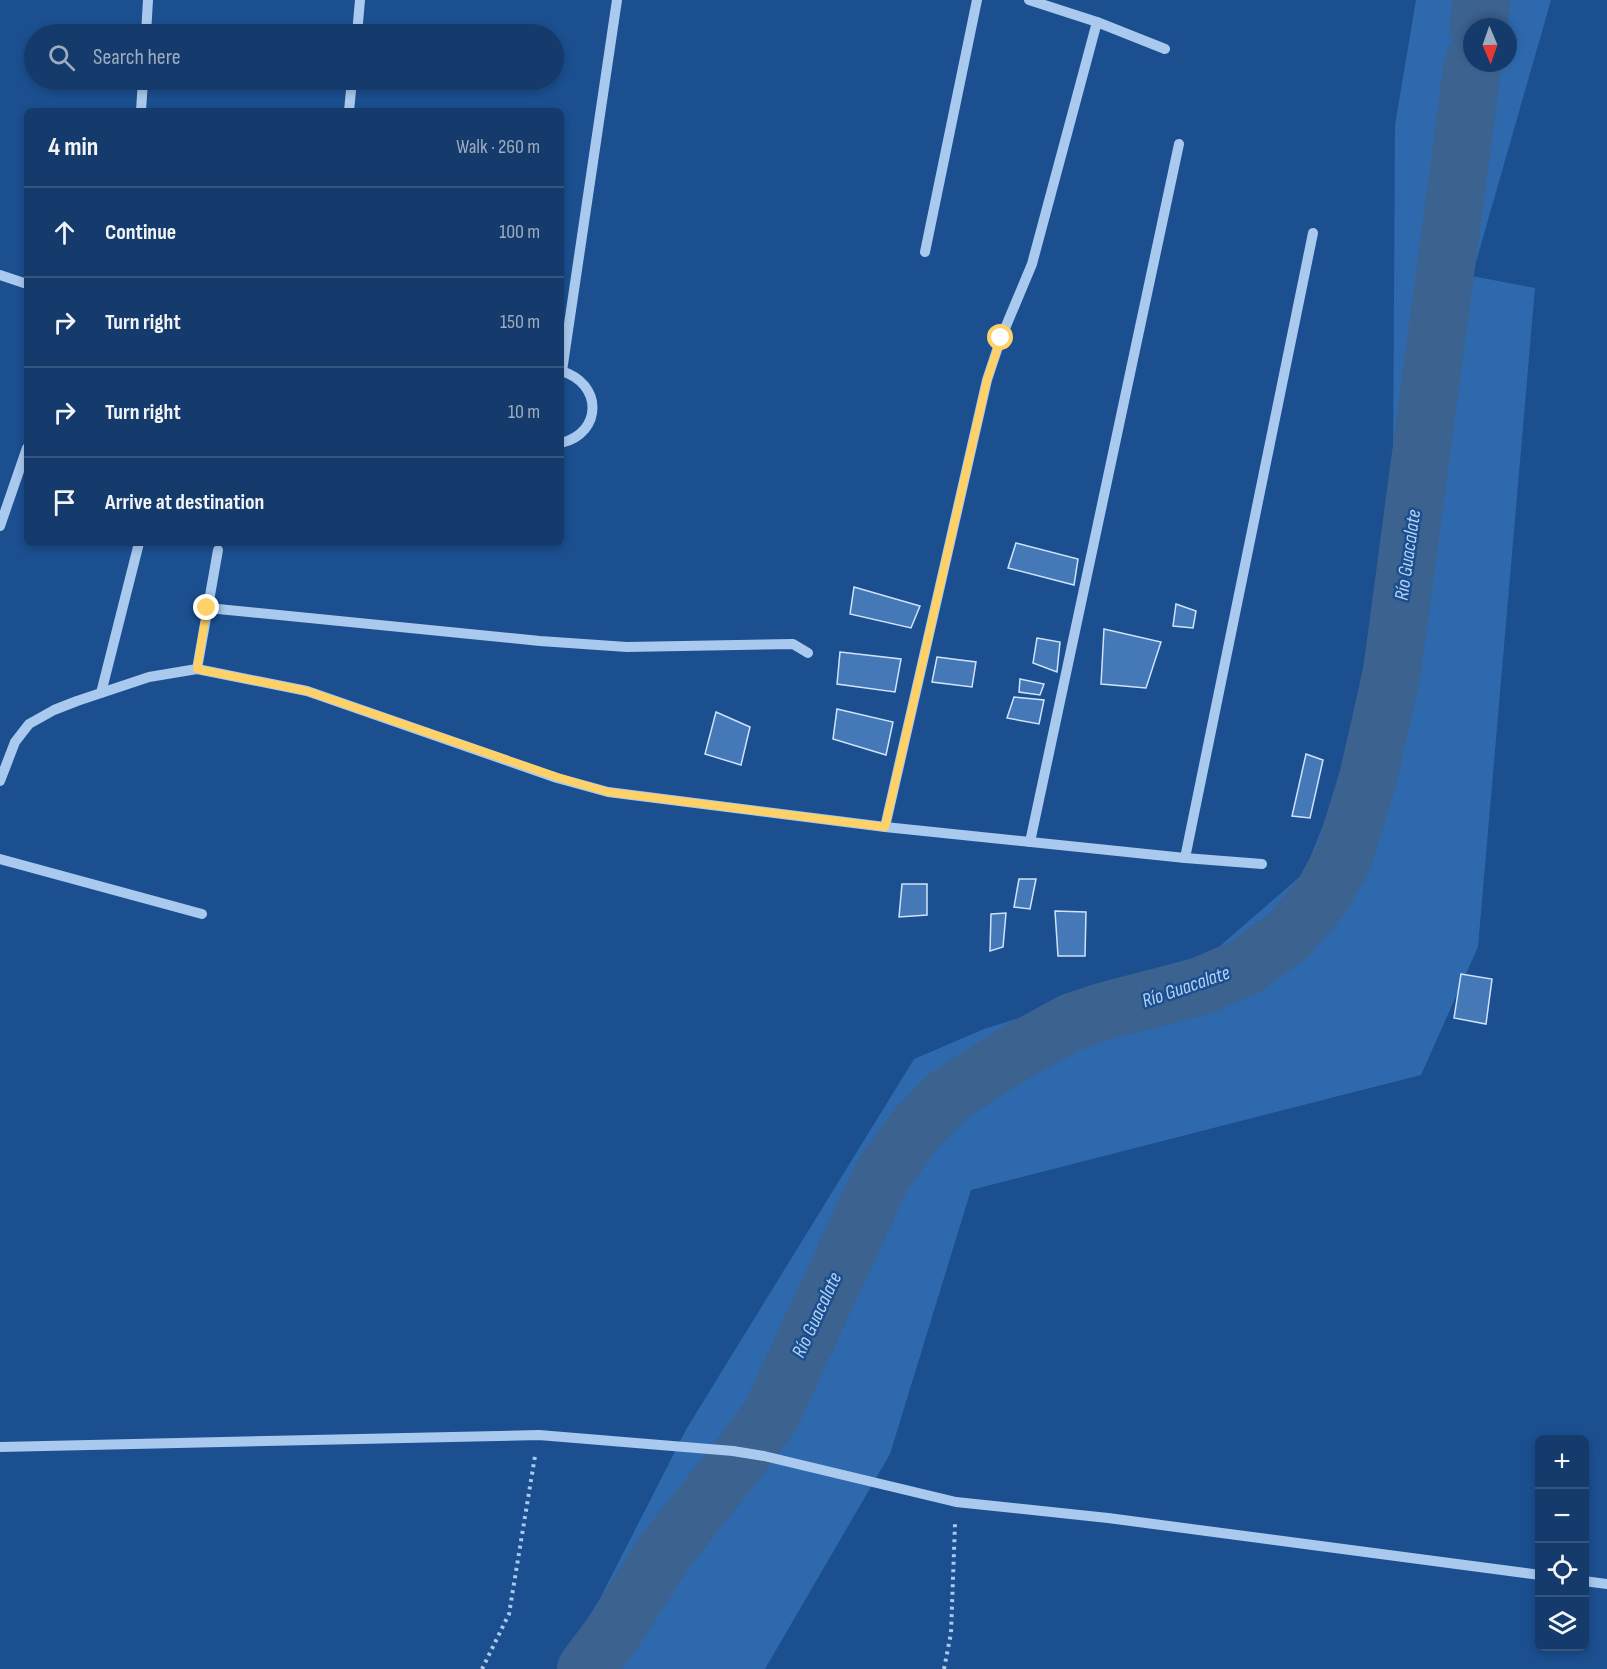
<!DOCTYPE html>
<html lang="en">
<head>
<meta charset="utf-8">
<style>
	:root { --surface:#143b6b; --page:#1d4271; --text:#f1f3f6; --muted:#9dadc1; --line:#33557e }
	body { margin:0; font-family:"Sofia Sans Condensed",sans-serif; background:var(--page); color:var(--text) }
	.controls { position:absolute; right:18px; bottom:18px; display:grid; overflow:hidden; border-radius:9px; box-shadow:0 3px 9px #0003 }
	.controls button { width:54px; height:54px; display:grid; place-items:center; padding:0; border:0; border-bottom:2px solid var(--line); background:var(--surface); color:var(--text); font:30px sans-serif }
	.compass { position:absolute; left:1463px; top:18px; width:54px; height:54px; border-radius:50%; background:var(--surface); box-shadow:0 3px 9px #0003; rotate:178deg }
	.stop { position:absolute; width:18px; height:18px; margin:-14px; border:4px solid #ffd166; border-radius:50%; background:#fff }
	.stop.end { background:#ffd166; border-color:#fff; box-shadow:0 2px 6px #0008 }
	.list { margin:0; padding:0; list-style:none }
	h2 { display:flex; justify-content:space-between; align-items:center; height:78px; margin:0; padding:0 24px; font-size:26px }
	h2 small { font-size:20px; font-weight:400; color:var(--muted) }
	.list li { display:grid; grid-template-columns:39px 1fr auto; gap:18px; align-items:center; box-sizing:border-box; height:90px; padding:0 24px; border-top:2px solid var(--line) }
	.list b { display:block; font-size:22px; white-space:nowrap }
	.list em { font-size:20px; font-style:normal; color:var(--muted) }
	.icon { flex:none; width:33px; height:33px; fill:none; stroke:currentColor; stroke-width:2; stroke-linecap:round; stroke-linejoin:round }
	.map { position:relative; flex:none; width:1607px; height:1669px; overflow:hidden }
	.search { position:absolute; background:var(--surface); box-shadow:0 3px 9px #0003; left:24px; top:24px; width:540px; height:66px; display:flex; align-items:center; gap:15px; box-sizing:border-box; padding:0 21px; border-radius:33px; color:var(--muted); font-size:22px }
	.panel { position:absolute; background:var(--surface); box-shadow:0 3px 9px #0003; left:24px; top:108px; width:540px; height:438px; border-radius:9px }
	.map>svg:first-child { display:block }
</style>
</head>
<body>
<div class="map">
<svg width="1607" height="1669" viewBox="0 0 1607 1669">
	<rect width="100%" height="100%" fill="#1b4f8f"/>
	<path fill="#2e69ad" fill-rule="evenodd" d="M1416,0h135l-79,276 63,12 -57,659 -57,128 -450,115 -81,264 -125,215h-201l123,-241 227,-369 70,-30 220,-69 100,-87 46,-116 43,-292 2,-340zM1472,27h36v36h-36z"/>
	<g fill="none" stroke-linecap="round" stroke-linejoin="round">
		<g stroke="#3c6290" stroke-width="58">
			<path d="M1478,27l4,-27"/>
			<path d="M586,1669l24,-32 56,-87 64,-80 41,-55 111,-239 33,-46 32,-33 66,-43 59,-32 33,-11 96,-25 42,-18 45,-32 34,-40 22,-40 24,-78 24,-106 81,-609"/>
		</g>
	</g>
	<g fill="#4478b7" stroke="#cfe3fa" stroke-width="1.5">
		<path d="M1016,543l62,16 -4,26 -66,-17z"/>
		<path d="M854,587l66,19 -9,22 -61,-14z"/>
		<path d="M1176,604l20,7 -3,17 -20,-2z"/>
		<path d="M1104,629l57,13 -15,46 -45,-4z"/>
		<path d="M1037,638l23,4 -3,30 -24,-9z"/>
		<path d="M840,652l61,7 -6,33 -58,-8z"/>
		<path d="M937,657l39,5 -4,25 -40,-5z"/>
		<path d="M1020,679l24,5 -4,11 -21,-3z"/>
		<path d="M1014,697l30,3 -5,24 -32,-6z"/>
		<path d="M837,709l56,13 -7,33 -53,-16z"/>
		<path d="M716,712l34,15 -9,38 -36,-11z"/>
		<path d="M1306,754l17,6 -13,58 -18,-2z"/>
		<path d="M1019,879h17l-6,30 -16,-2z"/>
		<path d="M902,884h25v31l-28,2z"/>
		<path d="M1055,911l31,1 -1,44h-27z"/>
		<path d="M1006,913l-3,34 -13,4 1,-37z"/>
		<path d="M1461,974l31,5 -6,45 -32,-6z"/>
	</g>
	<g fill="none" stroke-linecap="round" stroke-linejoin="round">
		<g stroke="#a9c9ee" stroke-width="4" stroke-dasharray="3 4.5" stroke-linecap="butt">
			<path d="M482,1669l27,-55 26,-158"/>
			<path d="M944,1669l7,-36 4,-109"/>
		</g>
		<g stroke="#a9c9ee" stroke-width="10">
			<path d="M1029,0l68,22 68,27"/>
			<path d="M146,34l2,-34"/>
			<path d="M357,34l3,-34"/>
			<path d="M141,111l2,-31"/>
			<path d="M349,111l3,-31"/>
			<path d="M925,252l52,-252"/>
			<path d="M0,275l27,9"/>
			<path d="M561,371c42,12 42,62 0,72"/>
			<path d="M562,371l55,-371"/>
			<path d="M0,526l27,-78"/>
			<path d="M208,608l332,33 87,6 166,-3 15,9"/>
			<path d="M197,669l21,-119"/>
			<path d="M101,693l38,-150"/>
			<path d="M0,781l15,-39 14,-18 25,-14 23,-9 72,-24 48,-8 110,22 250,87 51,14 277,35 300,31 77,6"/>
			<path d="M885,827l102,-447 14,-42 31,-74 65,-242"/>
			<path d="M1030,842l149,-698"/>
			<path d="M1185,858l128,-625"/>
			<path d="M0,859l202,55"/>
			<path d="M0,1447l539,-12 194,16 31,5 192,46 152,16 432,57"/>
			<path d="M1584,1581l23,3"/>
		</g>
	</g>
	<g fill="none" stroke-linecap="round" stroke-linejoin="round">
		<path stroke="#ffd166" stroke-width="8" d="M207,608l-10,61 110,22 250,86 51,15 277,35 102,-447 14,-42"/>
	</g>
	<g text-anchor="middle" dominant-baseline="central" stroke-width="5" stroke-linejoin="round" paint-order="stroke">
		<g font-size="20" font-style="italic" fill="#b5d3f5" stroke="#1b4f8f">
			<text transform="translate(1408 555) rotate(-82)">Río Guacalate</text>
			<text transform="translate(1186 987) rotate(-19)">Río Guacalate</text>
			<text transform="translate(817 1315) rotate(-65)">Río Guacalate</text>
		</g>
	</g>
</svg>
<div class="controls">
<button>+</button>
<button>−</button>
<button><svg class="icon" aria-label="locate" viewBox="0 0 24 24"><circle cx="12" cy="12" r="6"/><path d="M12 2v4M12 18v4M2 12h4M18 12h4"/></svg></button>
<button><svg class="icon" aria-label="layers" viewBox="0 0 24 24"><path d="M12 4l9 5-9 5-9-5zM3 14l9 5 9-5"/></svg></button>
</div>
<svg class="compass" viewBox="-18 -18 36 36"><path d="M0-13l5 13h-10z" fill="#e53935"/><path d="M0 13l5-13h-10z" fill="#9dadc1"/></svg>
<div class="stop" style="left:1001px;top:338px"></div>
<div class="stop end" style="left:207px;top:608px"></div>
<div class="search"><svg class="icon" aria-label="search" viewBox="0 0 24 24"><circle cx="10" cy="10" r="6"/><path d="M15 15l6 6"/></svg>Search here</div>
<section class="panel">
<h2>4 min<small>Walk · 260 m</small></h2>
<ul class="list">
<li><svg class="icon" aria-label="ahead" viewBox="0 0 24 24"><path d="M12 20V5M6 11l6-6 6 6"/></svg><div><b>Continue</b></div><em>100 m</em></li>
<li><svg class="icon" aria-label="right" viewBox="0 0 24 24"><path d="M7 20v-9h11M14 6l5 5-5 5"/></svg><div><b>Turn right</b></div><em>150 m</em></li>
<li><svg class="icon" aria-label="right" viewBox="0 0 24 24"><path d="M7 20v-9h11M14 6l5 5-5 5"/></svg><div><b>Turn right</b></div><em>10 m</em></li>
<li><svg class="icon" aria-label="arrive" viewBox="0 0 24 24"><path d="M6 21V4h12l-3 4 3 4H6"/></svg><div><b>Arrive at destination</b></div></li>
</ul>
</section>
</div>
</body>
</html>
